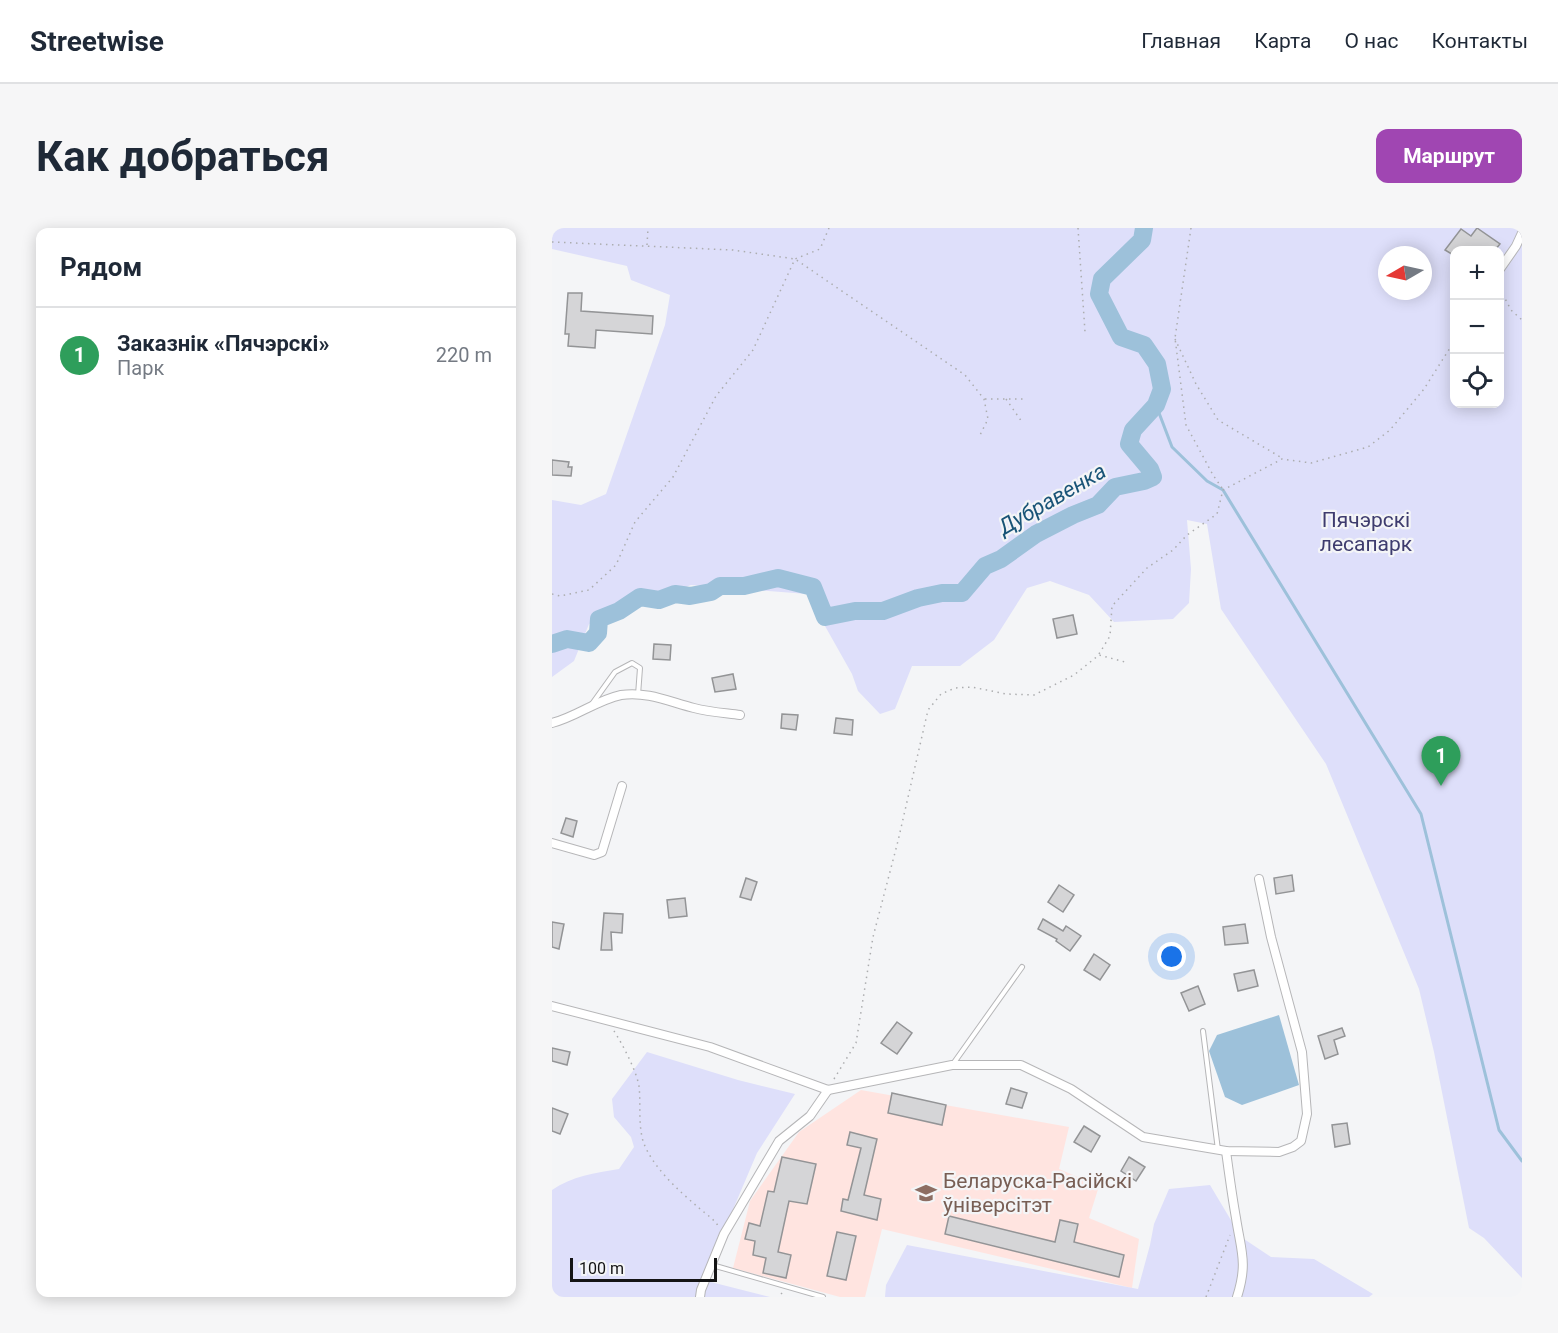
<!DOCTYPE html>
<html lang="ru">
<head>
<meta charset="utf-8">
<style>
	:root { --surface:#fff; --page:#f6f6f7; --text:#1f2937; --muted:#747a83; --line:#e0e1e3; --accent:#a046b2 }
	body { margin:0; font-family:Roboto,sans-serif; background:var(--page); color:var(--text) }
	.controls { position:absolute; right:18px; top:18px; display:grid; overflow:hidden; border-radius:12px; box-shadow:0 3px 15px #0003 }
	.controls button { width:54px; height:54px; display:grid; place-items:center; padding:0; border:0; border-bottom:2px solid var(--line); background:var(--surface); color:var(--text); font:30px sans-serif }
	.compass { position:absolute; left:826px; top:18px; width:54px; height:54px; border-radius:50%; background:var(--surface); box-shadow:0 3px 15px #0003; rotate:261deg }
	.scale { position:absolute; left:18px; bottom:15px; width:147px; box-sizing:border-box; padding-left:6px; border:3px solid #141415; border-top:0; font-size:16px; line-height:21px; white-space:nowrap; color:#141415; -webkit-text-stroke:4px #f4f5f7; paint-order:stroke }
	.you { position:absolute; left:620px; top:729px; width:21px; height:21px; margin:-15px; border:4px solid #fff; border-radius:50%; background:#1a73e8; box-shadow:0 0 0 9px #1a73e833 }
	.badge { display:grid; place-items:center; width:39px; height:39px; border-radius:50%; background:var(--accent); color:#fff; font-size:20px; font-weight:700 }
	.pin { position:absolute; translate:-50% -50px; filter:drop-shadow(0 2px 3px #0008) }
	.pin::after { content:''; position:absolute; top:32px; width:21px; height:18px; background:inherit; clip-path:polygon(0 0,100% 0,50% 100%) }
	.list { margin:0; padding:0; list-style:none }
	h2 { display:flex; justify-content:space-between; align-items:center; height:78px; margin:0; padding:0 24px; font-size:26px }
	h2 small { font-size:20px; font-weight:400; color:var(--muted) }
	.list li { display:grid; grid-template-columns:39px 1fr auto; gap:18px; align-items:center; box-sizing:border-box; height:96px; padding:0 24px; border-top:2px solid var(--line) }
	.list b { display:block; font-size:22px; white-space:nowrap }
	.list p { margin:0; font-size:20px; white-space:nowrap; color:var(--muted) }
	.list em { font-size:20px; font-style:normal; color:var(--muted) }
	.icon { flex:none; width:33px; height:33px; fill:none; stroke:currentColor; stroke-width:2; stroke-linecap:round; stroke-linejoin:round }
	.map { position:relative; flex:none; width:970px; height:1069px; overflow:hidden; border-radius:12px }
	header { display:flex; align-items:center; gap:36px; box-sizing:border-box; height:84px; padding:0 30px; background:var(--surface); border-bottom:2px solid var(--line) }
	header strong { font-size:28px }
	nav { display:flex; gap:33px; margin-inline-start:auto; font-size:21px }
	.intro { display:flex; align-items:center; justify-content:space-between; box-sizing:border-box; height:144px; padding:0 36px }
	h1 { margin:0; font-size:42px }
	.button { padding:15px 27px; border-radius:12px; background:var(--accent); color:#fff; font-size:21px; font-weight:700 }
	main { display:flex; gap:36px; padding:0 36px }
	aside { flex:1; background:var(--surface); border-radius:12px; box-shadow:0 3px 15px #0003 }
	.map>svg:first-child { display:block }
</style>
</head>
<body>
<header>
<strong>Streetwise</strong>
<nav><a>Главная</a><a>Карта</a><a>О нас</a><a>Контакты</a></nav>
</header>
<div class="intro"><h1>Как добраться</h1><a class="button">Маршрут</a></div>
<main>
<aside>
<h2>Рядом<small></small></h2>
<ul class="list">
<li><span class="badge" style="background:#2e9e5b">1</span><div><b>Заказнік «Пячэрскі»</b><p>Парк</p></div><em>220 m</em></li>
</ul>
</aside>
<div class="map">
<svg width="970" height="1069" viewBox="0 0 970 1069">
	<rect width="100%" height="100%" fill="#f4f5f7"/>
	<path fill="#ffe4e0" d="M309,862l208,37 -10,42 40,17 -10,32 50,21 -7,49 -250,-59 -17,68h-25l-107,-29 17,-67 49,-69z"/>
	<g fill="#dedffa" fill-rule="evenodd">
		<path d="M0,0h970v1050l-38,-40 -15,-10 -35,-176 -15,-63 -93,-225 -105,-155 -14,-85 -20,-4 4,49 -2,34 -16,16 -59,3 -25,-27 -39,-14 -23,7 -33,52 -34,26h-48l-17,43 -15,5 -22,-23 -6,-17 -45,-80 -116,-9 -102,39 -15,37 -22,16v-177l29,5 25,-11 59,-169 5,-30 -39,-15 -4,-14 -75,-17zM903,22h45v154h-45zM835,27h36v36h-36z"/>
		<path d="M95,824l91,28 57,14 -38,59 -54,127 67,17h-218v-107c20,-14 43,-17 67,-21l15,-22 -3,-10 -17,-20 -2,-18z"/>
		<path d="M658,957l31,52 30,20 43,2 59,35 -4,3h-484l1,-12 21,-40 231,44 12,-44 4,-21 15,-35z"/>
	</g>
	<path fill="#9dc1da" d="M727,787l20,70 -57,20 -17,-8 -16,-46 8,-16z"/>
	<g fill="none" stroke-linecap="round" stroke-linejoin="round">
		<path stroke="#9dc1da" stroke-width="3" d="M604,177l16,42 35,34 16,9 198,324 78,316 23,31"/>
		<path stroke="#9dc1da" stroke-width="18" d="M0,416l15,-5 22,4 9,-10 1,-14 20,-8 21,-14 19,3 16,-6 15,2 21,-4 9,-6h24l34,-8 35,9 12,30 30,-6h28l35,-13 24,-5h20l23,-27 16,-7 35,-25 37,-19 25,-10 17,-18 29,-6 9,-4 -3,-8 -21,-25 4,-14 23,-25 6,-16 -5,-25 -13,-19 -23,-8 -22,-43 3,-15 40,-39 2,-12"/>
	</g>
	<g fill="#d5d5d7" stroke="#939496" stroke-width="1.5">
		<path d="M925,0l23,16 -5,6h-40v6l-10,-6 16,-21 10,7z"/>
		<path d="M16,65h14l-1,18 72,5 -1,18 -56,-4 -1,18 -27,-2 1,-12h-4z"/>
		<path d="M0,232l17,2 -1,5h4l-1,9 -19,-1z"/>
		<path d="M521,387l4,19 -20,4 -4,-19z"/>
		<path d="M102,416l17,1 -1,15 -17,-1z"/>
		<path d="M181,446l3,15 -21,3 -3,-14z"/>
		<path d="M230,486l16,1 -2,15 -15,-2z"/>
		<path d="M284,490l17,2 -1,15 -18,-2z"/>
		<path d="M14,590l11,3 -4,16 -12,-4z"/>
		<path d="M740,647l2,16 -18,3 -2,-16z"/>
		<path d="M194,650l11,4 -6,18 -11,-3z"/>
		<path d="M507,657l15,10 -11,17 -15,-10z"/>
		<path d="M133,670l2,18 -18,2 -2,-18z"/>
		<path d="M52,685l19,1 -1,19 -11,-1 1,18h-11z"/>
		<path d="M491,691l20,12 3,-5 15,10 -11,15 -14,-10 1,-2 -19,-10z"/>
		<path d="M0,694l12,2 -5,25 -7,-2z"/>
		<path d="M693,696l3,19 -23,2 -2,-18z"/>
		<path d="M542,726l16,11 -10,15 -16,-10z"/>
		<path d="M702,742l4,16 -20,5 -4,-17z"/>
		<path d="M646,758l7,18 -16,7 -8,-18z"/>
		<path d="M345,794l15,11 -15,21 -16,-11z"/>
		<path d="M790,800l3,8 -11,4 4,14 -13,5 -7,-23z"/>
		<path d="M0,820l18,4 -3,13 -15,-4z"/>
		<path d="M459,860l16,5 -5,15 -16,-4z"/>
		<path d="M340,865l54,12 -4,20 -54,-12z"/>
		<path d="M0,880l16,6 -8,20 -8,-3z"/>
		<path d="M795,895l3,21 -15,3 -3,-22z"/>
		<path d="M532,898l16,10 -9,16 -17,-10z"/>
		<path d="M298,904l27,7 -13,56 17,4 -4,21 -36,-9 2,-12 5,1 13,-52 -14,-3z"/>
		<path d="M230,929l34,7 -9,40 -18,-3 -11,51 13,3 -5,23 -23,-5 3,-15 -13,-3 2,-14 -10,-2 4,-16 11,3 8,-35 6,1z"/>
		<path d="M577,929l16,10 -9,14 -15,-10z"/>
		<path d="M397,988l106,26 5,-22 18,4 -4,18 50,13 -5,22 -174,-43z"/>
		<path d="M285,1004l19,4 -10,44 -19,-4z"/>
	</g>
	<g fill="none" stroke-linecap="round" stroke-linejoin="round">
		<defs>
			<g id="service">
				<path d="M40,476l23,-32 17,-9 8,5 -2,27"/>
				<path d="M651,803l15,119"/>
				<path d="M401,836l69,-97"/>
				<path d="M160,1037l111,32"/>
			</g>
			<g id="minor">
				<path d="M948,41l16,-23 6,-13"/>
				<path d="M0,495c24,-6 45,-23 69,-28 26,-4 49,7 73,13 15,4 31,5 46,7"/>
				<path d="M0,615l42,12 8,-3 20,-66"/>
				<path d="M0,778l158,41 118,43"/>
				<path d="M276,862l124,-25h69l50,24 72,48 83,14 53,1 14,-5 8,-6 6,-27 -5,-62 -31,-115 -12,-58"/>
				<path d="M674,923c3,22 6,45 10,67 5,33 12,45 1,79"/>
				<path d="M148,1069l1,-7 23,-56 55,-93 31,-25 18,-26"/>
			</g>
		</defs>
		<use href="#service" stroke="#b6b6b8" stroke-width="6"/>
		<use href="#minor" stroke="#b6b6b8" stroke-width="10"/>
		<g stroke="#acadaf" stroke-width="1.5" stroke-dasharray="1.5 4.5" stroke-linecap="butt">
			<path d="M526,0l7,104"/>
			<path d="M639,0l-16,110 11,87 27,50 9,13"/>
			<path d="M0,14l181,8 62,9 170,116 19,24 4,20 -9,18"/>
			<path d="M95,17l1,-17"/>
			<path d="M948,61l11,21 11,10"/>
			<path d="M623,111l21,45 22,36 64,38"/>
			<path d="M433,171h38"/>
			<path d="M454,171l16,23"/>
			<path d="M0,366l8,2 29,-6 27,-25 19,-43 38,-45 43,-81 37,-46 42,-91 25,-10 9,-21"/>
			<path d="M547,426l11,-18 2,-30 35,-38 26,-18 14,-15 30,-21 6,-24 59,-31 29,4 57,-16 22,-17 34,-41 31,-49"/>
			<path d="M62,803c9,14 22,39 25,55 2,18 -1,37 4,55 9,26 36,50 56,67 8,7 14,10 20,19"/>
			<path d="M282,851l22,-36 17,-106 25,-96 30,-131 13,-16 14,-6 17,-1 34,7 28,1 40,-20 25,-20 26,7"/>
			<path d="M229,1065l4,4"/>
			<path d="M654,1069l24,-62"/>
		</g>
		<use href="#service" stroke="#fff" stroke-width="4"/>
		<use href="#minor" stroke="#fff" stroke-width="8"/>
	</g>
	<defs>
		<symbol id="university-bare" viewBox="-9 -9 18 18"><path d="M0-5L7-2L0 1L-7-2ZM-4 1L0 2.5L4 1V4Q0 6-4 4Z" fill="#8d6e63" stroke="#f4f5f7" stroke-width="2.5" paint-order="stroke"/></symbol>
	</defs>
	<g fill-rule="evenodd">
		<use href="#university-bare" x="359" y="950" width="30" height="30"/>
	</g>
	<g text-anchor="middle" dominant-baseline="central" stroke-width="4.5" stroke-linejoin="round" paint-order="stroke">
		<g font-size="21" fill="#3e3c6e" stroke="#f4f5f7">
			<text x="814" y="292">Пячэрскі<tspan x="814" dy="24">лесапарк</tspan></text>
		</g>
		<g font-size="21" fill="#785e54" stroke="#f4f5f7" text-anchor="start">
			<text x="391" y="953">Беларуска-Расійскі<tspan x="391" dy="24">ўніверсітэт</tspan></text>
		</g>
		<g font-size="22" font-style="italic" fill="#195477" stroke="#f4f5f7">
			<text transform="translate(500 271) rotate(-30)">Дубравенка</text>
		</g>
	</g>
</svg>
<div class="controls">
<button>+</button>
<button>−</button>
<button><svg class="icon" aria-label="locate" viewBox="0 0 24 24"><circle cx="12" cy="12" r="6"/><path d="M12 2v4M12 18v4M2 12h4M18 12h4"/></svg></button>
</div>
<svg class="compass" viewBox="-18 -18 36 36"><path d="M0-13l5 13h-10z" fill="#e53935"/><path d="M0 13l5-13h-10z" fill="#747a83"/></svg>
<div class="scale">100 m</div>
<div class="you"></div>
<div class="pin badge" style="left:889px;top:558px;background:#2e9e5b">1</div>
</div>
</main>
</body>
</html>
